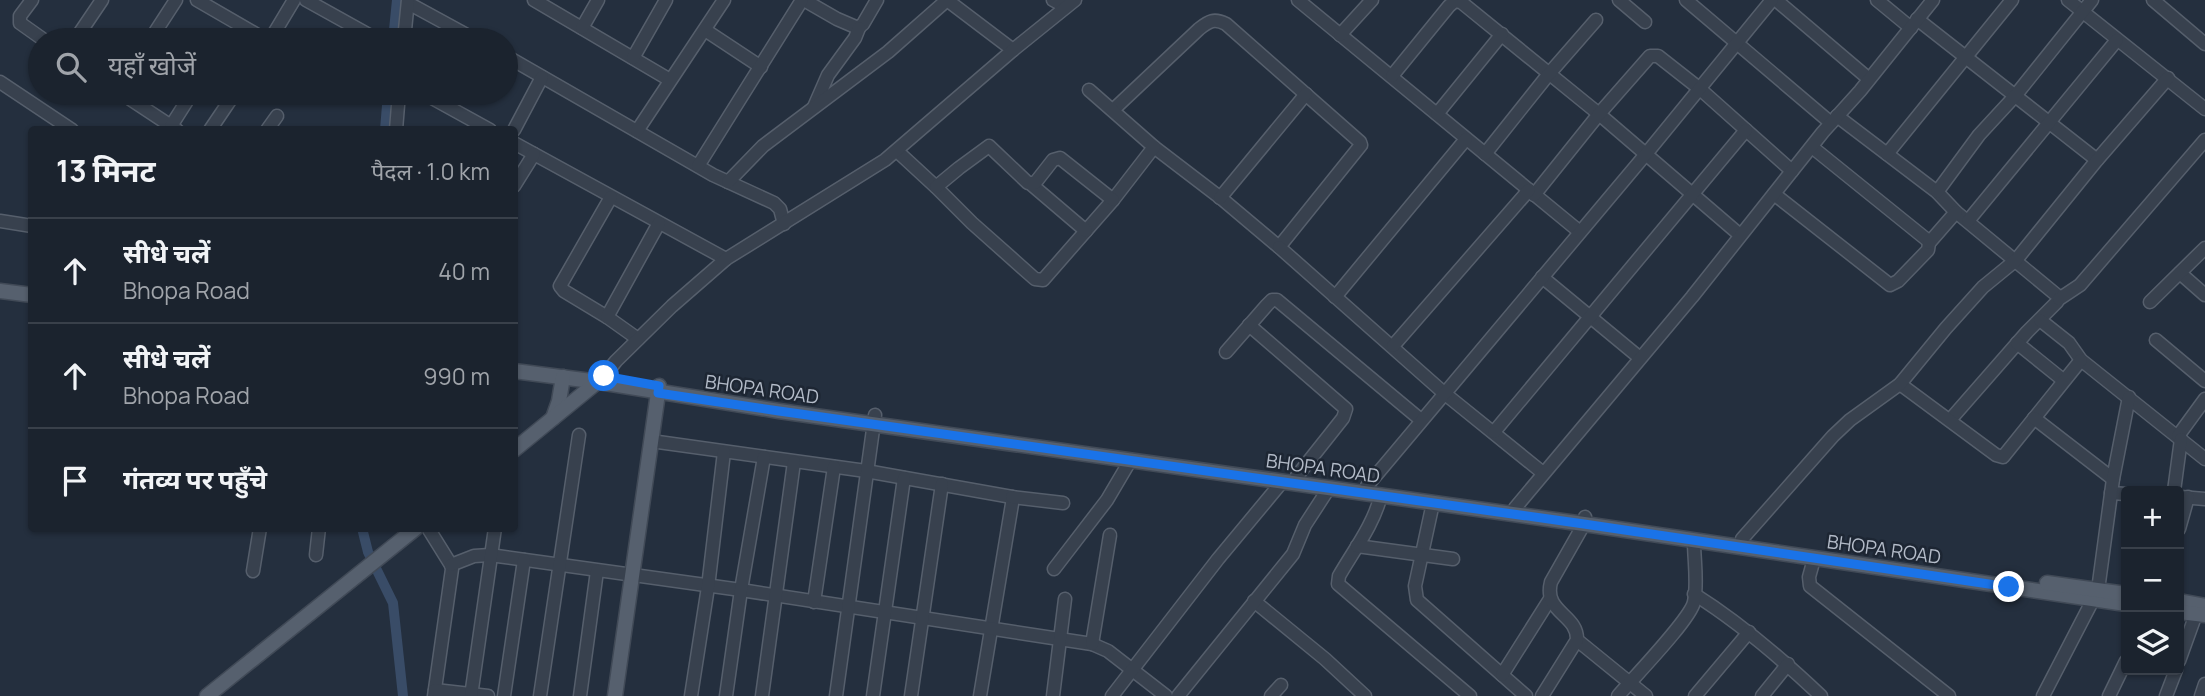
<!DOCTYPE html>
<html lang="hi">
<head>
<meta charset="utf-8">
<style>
	:root { --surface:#1b232e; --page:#242b36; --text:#f1f3f6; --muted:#a0a4aa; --line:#39404a }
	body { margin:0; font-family:Manrope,"Noto Sans Devanagari",sans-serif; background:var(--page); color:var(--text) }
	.controls { position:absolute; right:21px; bottom:21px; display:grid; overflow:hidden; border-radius:7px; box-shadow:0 2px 5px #0004 }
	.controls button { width:63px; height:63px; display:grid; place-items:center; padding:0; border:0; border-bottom:2px solid var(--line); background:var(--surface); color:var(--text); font:35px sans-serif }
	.stop { position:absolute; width:21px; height:21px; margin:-16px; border:5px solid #1a73e8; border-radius:50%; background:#fff }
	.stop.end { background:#1a73e8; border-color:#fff; box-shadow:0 2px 7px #0008 }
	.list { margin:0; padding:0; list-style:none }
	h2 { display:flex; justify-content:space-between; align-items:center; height:91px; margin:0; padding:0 28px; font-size:30px }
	h2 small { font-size:23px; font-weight:400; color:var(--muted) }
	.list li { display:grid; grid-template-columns:46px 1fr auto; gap:21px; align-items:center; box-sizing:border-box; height:105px; padding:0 28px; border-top:2px solid var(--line) }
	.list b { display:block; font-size:26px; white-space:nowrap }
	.list p { margin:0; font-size:23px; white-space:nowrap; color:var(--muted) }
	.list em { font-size:23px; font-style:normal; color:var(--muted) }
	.icon { flex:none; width:38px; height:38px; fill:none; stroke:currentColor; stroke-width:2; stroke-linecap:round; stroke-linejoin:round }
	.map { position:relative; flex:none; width:2205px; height:696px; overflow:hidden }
	.search { position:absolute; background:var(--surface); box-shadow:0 2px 5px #0004; left:28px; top:28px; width:490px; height:77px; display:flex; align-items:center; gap:18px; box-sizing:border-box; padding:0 24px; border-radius:38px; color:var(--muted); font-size:26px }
	.panel { position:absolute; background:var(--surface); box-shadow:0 2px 5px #0004; left:28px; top:126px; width:490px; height:406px; border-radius:7px }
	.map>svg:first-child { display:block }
</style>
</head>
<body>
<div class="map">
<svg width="2205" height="696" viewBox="0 0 2205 696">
	<rect width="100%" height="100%" fill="#242f3e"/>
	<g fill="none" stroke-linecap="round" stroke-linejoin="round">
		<g stroke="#394c67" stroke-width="10">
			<path d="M393,40l4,-40"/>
			<path d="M385,130l3,-37"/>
			<path d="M362,528l6,24 25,51 10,93"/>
		</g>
		<defs>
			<g id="minor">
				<path d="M32,0l-12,16v7l24,17"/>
				<path d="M197,0l69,40"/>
				<path d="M306,0l72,40"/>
				<path d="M534,0l136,80"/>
				<path d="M804,0l33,19 21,9 5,-4 14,-24"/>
				<path d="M1053,0l13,7"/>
				<path d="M1298,0l282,232"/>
				<path d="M1619,0l26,22"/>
				<path d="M1686,0l145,123"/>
				<path d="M1776,0l93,79"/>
				<path d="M1877,0l34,28"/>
				<path d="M2068,0l137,109"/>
				<path d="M2153,0l52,44"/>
				<path d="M408,3l68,37"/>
				<path d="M1917,19l180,141"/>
				<path d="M582,28l16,-28"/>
				<path d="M705,30l56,37"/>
				<path d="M1340,35l32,-35"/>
				<path d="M75,40l27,-40"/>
				<path d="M150,40l26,-40"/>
				<path d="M270,40l24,-40"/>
				<path d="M404,40l4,-40"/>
				<path d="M506,56l207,119 61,28 6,6 4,15"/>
				<path d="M633,58l33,-58"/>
				<path d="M1392,76l57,-70 6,-5 6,1 138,112 141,121"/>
				<path d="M0,82l72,48"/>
				<path d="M121,93l56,37"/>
				<path d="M423,93l67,37"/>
				<path d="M814,107l14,-32 27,-37 4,-10"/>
				<path d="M1113,110l86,-81c10,-8 15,-11 27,-5l134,118 1,3 -82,102 -57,-48 -68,-52"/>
				<path d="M1437,114l65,-80"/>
				<path d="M1837,116l100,76 19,20 103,85 -2,5 -30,30 -77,88"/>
				<path d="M171,126l21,-33"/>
				<path d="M210,130l25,-37"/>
				<path d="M267,130l10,-14"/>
				<path d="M396,130l3,-37"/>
				<path d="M514,130l28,-53"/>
				<path d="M637,131l87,-131"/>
				<path d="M514,143l212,116"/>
				<path d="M897,151l39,36 36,36 63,56 8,1 70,-80 41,-53 -65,-57"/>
				<path d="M1485,154l63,-79 48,-55"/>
				<path d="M1887,154l125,-154"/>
				<path d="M698,166l104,-166"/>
				<path d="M728,182l35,-36 125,-94 59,-52 66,50"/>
				<path d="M1032,185l54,46"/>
				<path d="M514,186l20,-32"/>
				<path d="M936,187l23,-19 30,-22 39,37h7l18,-23 7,-2 53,42"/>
				<path d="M1937,192l42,-57 36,-39 77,-96"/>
				<path d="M1774,194l116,91 8,-4 30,-31 1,-7 -3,-4 -114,-92"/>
				<path d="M1534,195l65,-81 51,-58h8l42,33 92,82"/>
				<path d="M1220,198l86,-104"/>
				<path d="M0,221l32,5"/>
				<path d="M1968,221l149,-181"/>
				<path d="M1929,243l27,-31"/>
				<path d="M1279,247l165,146 99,80"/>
				<path d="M2180,273l25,22"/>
				<path d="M1542,277l98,81"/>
				<path d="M1335,297l131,-158"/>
				<path d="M2059,299l21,-14 125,-145"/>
				<path d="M2150,302l55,-54"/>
				<path d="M607,317l-43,-26 -4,-5 51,-89"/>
				<path d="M2040,320l29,23 12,17 124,99"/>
				<path d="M1249,325l97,84 -3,9 -46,58"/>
				<path d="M638,339l-31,-22 52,-94"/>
				<path d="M2156,340l49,41"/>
				<path d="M2017,343l46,37"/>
				<path d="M1393,346l136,-156"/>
				<path d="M1226,352l41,-47 5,-5h5l144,120"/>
				<path d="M604,376l12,-15 56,-55 54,-47 159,-99 128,-110 62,-50"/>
				<path d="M1900,384l96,71 7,2 78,-97"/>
				<path d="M2034,418l79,61"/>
				<path d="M1494,432l252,-302"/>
				<path d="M2178,436l27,-37"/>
				<path d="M651,441l215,30 146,26v7l-32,192"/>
				<path d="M1367,486l279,-332 126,-154"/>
				<path d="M2174,491l7,-52"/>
				<path d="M2111,493l15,1"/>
				<path d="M1381,495c-7,29 -27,55 -42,81l-1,8 132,112"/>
				<path d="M1012,497l51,6"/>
				<path d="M2181,497l24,2"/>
				<path d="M1433,503l-18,83 2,14 109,96"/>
				<path d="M1515,508l177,-211 131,-165 37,-41 73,-91"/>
				<path d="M428,528l23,37 1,4 -18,127"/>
				<path d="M2179,529l9,-32"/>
				<path d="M1742,539l91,-103 17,-16 50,-36 46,-56 37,-41 33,-27 81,-100 71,-82"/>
				<path d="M1357,546l96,13"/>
				<path d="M316,555l3,-27"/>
				<path d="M1814,559l-5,18 1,9 139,110"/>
				<path d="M451,565l23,-9 16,-1 251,35 351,54 16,7 58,45"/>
				<path d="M1054,569l53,-69 23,-39"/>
				<path d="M253,571l7,-43"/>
				<path d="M1694,594c46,29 87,64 127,102"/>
				<path d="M1254,601l71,58 40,37"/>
				<path d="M814,602l20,-135"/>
				<path d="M1577,640l69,56"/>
				<path d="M1092,644l18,-109"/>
				<path d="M2179,661l17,-47"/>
				<path d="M1502,675l48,-76"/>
				<path d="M435,690l53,6"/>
				<path d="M471,696l24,-168"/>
				<path d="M504,696l20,-136"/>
				<path d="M540,696l39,-261"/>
				<path d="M580,696l17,-125"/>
				<path d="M691,696l17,-109 16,-135"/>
				<path d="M726,696l15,-106 23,-133"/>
				<path d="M762,696l32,-234"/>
				<path d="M836,696l39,-281"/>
				<path d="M873,696l31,-218"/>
				<path d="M911,696l31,-212"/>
				<path d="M1053,696l12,-97"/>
				<path d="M1112,696l106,-137 64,-77"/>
				<path d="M1178,696l115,-142 12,-29 24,-37"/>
				<path d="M1271,696l10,-11"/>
				<path d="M1542,696l35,-56c1,-26 -34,-27 -26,-58l33,-58 1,-7"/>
				<path d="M1618,696c15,-18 72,-76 76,-94 4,-19 0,-42 0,-61"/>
				<path d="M1695,696l54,-64"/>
				<path d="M1762,696l26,-32"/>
				<path d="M2043,696l55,-106 15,-111 16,-82"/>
				<path d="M2109,696l17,-35"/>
				<path d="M2166,696l10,-26"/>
				<path d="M2201,696l4,-12"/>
			</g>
			<g id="major">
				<path d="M0,291l32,4"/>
				<path d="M514,371l85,11 180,29 805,113 542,80"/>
				<path d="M553,418l6,-17 4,-24"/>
				<path d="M514,450l87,-71"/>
				<path d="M2047,583l79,11"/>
				<path d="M2179,601l26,5"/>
				<path d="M2179,612l26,3"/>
				<path d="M207,696l209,-168"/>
				<path d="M615,696l44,-310"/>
			</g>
		</defs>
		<use href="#minor" stroke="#565f6c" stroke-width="15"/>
		<use href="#major" stroke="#414a57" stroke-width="17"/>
		<use href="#minor" stroke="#38414e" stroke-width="12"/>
		<use href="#major" stroke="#56606e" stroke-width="14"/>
	</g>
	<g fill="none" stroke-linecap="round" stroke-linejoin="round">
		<path stroke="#1a73e8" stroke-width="9" d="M604,376l55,10 -1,7 121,18 805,113 425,63"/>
	</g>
	<g text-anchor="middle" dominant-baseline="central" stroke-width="5" stroke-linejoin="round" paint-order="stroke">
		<g font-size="19" fill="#b4bcc9" stroke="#1d2633">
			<text transform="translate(762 389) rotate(8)">BHOPA ROAD</text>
			<text transform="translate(1323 468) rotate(8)">BHOPA ROAD</text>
			<text transform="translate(1884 549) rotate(8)">BHOPA ROAD</text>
		</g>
	</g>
</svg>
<div class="controls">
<button>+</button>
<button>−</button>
<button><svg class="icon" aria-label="layers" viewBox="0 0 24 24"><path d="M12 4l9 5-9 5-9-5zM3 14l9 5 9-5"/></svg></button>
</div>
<div class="stop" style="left:604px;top:376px"></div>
<div class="stop end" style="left:2009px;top:587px"></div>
<div class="search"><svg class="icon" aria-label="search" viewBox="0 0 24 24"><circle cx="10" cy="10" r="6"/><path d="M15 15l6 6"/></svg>यहाँ खोजें</div>
<section class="panel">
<h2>13 मिनट<small>पैदल · 1.0 km</small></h2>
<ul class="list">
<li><svg class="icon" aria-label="ahead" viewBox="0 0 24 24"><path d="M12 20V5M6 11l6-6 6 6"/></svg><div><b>सीधे चलें</b><p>Bhopa Road</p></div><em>40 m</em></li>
<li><svg class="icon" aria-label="ahead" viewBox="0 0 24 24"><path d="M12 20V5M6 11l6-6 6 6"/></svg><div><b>सीधे चलें</b><p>Bhopa Road</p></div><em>990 m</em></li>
<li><svg class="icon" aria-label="arrive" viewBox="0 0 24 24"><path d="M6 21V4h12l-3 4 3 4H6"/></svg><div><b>गंतव्य पर पहुँचे</b></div></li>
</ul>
</section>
</div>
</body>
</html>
